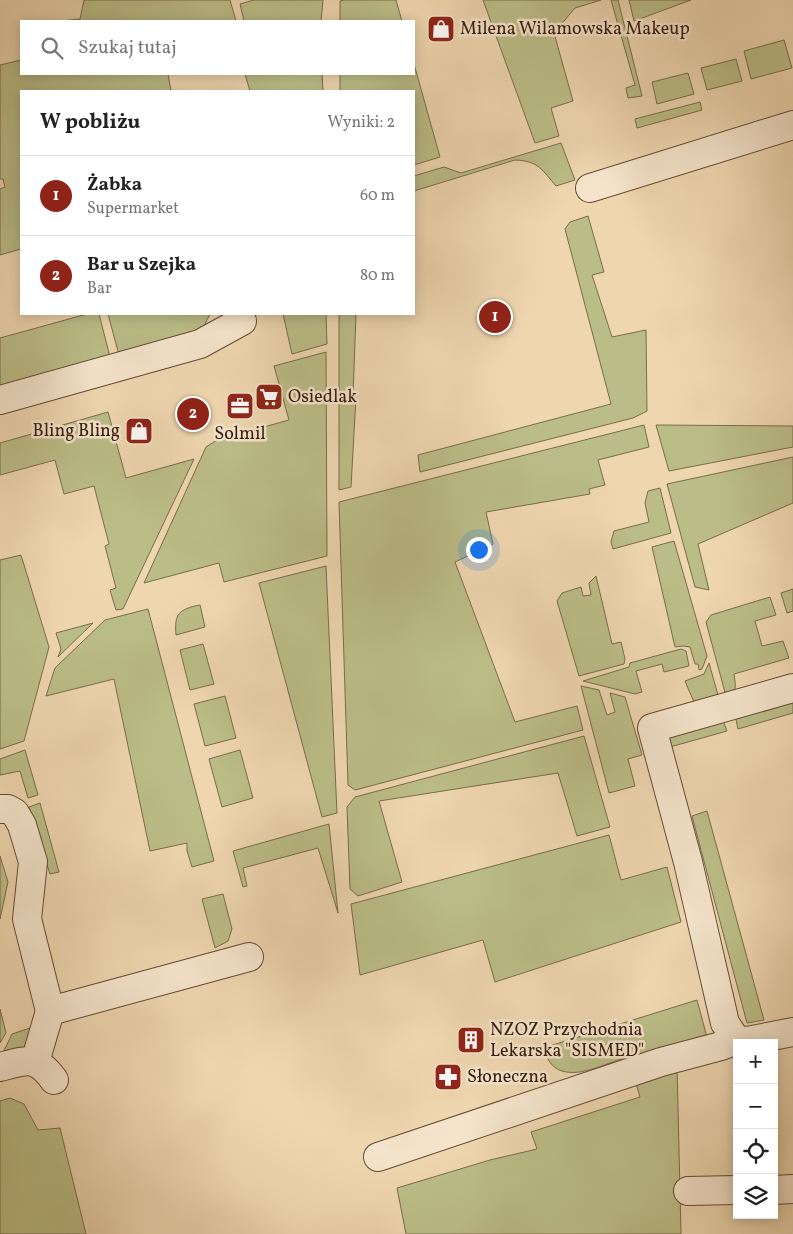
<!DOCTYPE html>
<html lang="pl">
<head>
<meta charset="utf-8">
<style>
	:root { --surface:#fff; --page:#f2f2f2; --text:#222; --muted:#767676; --line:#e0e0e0; --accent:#8f2418 }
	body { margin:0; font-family:Vollkorn,serif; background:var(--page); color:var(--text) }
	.controls { position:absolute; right:15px; bottom:15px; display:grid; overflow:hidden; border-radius:0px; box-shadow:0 2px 12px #0003 }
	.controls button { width:45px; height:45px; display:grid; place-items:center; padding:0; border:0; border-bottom:1px solid var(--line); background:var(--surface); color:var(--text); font:25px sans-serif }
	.you { position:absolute; left:478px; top:549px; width:18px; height:18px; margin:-12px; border:4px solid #fff; border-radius:50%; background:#1a73e8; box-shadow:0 0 0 8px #1a73e833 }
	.badge { display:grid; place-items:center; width:32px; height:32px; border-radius:50%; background:var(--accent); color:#fff; font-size:16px; font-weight:700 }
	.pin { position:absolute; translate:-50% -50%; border:2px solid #fff; box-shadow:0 1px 5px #0006 }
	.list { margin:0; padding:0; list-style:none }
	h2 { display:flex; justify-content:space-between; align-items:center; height:65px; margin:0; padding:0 20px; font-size:21px }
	h2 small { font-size:16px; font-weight:400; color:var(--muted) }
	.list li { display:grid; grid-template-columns:32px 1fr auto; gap:15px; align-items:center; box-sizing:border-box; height:80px; padding:0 20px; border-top:1px solid var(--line) }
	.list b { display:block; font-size:19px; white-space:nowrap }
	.list p { margin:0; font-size:16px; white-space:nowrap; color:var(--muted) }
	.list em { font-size:16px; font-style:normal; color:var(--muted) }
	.icon { flex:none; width:28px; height:28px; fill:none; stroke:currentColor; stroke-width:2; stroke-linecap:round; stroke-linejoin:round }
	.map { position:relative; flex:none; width:793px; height:1234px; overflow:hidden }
	.search { position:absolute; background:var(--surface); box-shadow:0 2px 12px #0003; left:20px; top:20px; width:395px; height:55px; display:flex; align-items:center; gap:12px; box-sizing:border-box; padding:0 18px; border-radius:0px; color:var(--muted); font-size:19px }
	.panel { position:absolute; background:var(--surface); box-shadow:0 2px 12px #0003; left:20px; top:90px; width:395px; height:225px; border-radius:0px }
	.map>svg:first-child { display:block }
</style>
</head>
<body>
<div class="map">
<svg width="793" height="1234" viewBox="0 0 793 1234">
	<rect width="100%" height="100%" fill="#eed6af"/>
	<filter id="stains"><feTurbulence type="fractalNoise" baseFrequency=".004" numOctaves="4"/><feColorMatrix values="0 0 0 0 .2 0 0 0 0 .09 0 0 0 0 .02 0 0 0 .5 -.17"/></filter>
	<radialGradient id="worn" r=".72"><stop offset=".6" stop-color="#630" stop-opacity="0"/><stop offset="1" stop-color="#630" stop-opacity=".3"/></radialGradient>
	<g fill="#bbbd88" stroke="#7a6c4a">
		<path d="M84,0h146l6,21h-175l19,-2z"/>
		<path d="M254,0h69l-2,21h-77l-4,-17z"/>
		<path d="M344,0h52l6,21h-62v-20z"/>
		<path d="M483,0h118l-26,8 -21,25 19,68 -22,7 8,28 -24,7z"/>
		<path d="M611,0h7l24,96 -14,2 -2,-10 9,-3z"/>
		<path d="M629,0h62l-57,21z"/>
		<path d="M784,40l8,28 -41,11 -7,-28z"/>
		<path d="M736,59l6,22 -35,9 -6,-22z"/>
		<path d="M21,60v14h147l3,17h-150v158l-21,6v-66l5,-2 -2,-8h-3v-114z"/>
		<path d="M414,64l26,93 -26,8v-74h-74v-17h74z"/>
		<path d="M688,73l6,21 -37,10 -5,-22z"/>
		<path d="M245,74h77l1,17h-73z"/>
		<path d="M700,102l2,8 -65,18 -2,-9z"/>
		<path d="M561,143l14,37 -19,6c-14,-16 -17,-25 -41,-26l-101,31v-15l30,-9 17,6z"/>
		<path d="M588,216l16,56 -12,3 20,62 34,-7 1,81 -14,7 -213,54 -2,-17 193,-51 -46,-175 5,-7z"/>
		<path d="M87,314h12l11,43 -110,30v-49z"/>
		<path d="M108,314h102l-9,18 -82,23z"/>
		<path d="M283,314h43l1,30 -35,10z"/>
		<path d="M339,314h17l-3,82 3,1 -5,90 -12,3z"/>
		<path d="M326,352l1,204 -103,26 -5,-19 -75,20 62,-136 11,-7 72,-20 -15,-54z"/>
		<path d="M108,412l18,66 68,-19 -71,150 -7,1 -6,-20 6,-2 -11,-42 4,-2 -15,-58 -30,8 -9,-34 -55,15v-32z"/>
		<path d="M644,425l5,22 -51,13 7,25 -16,4 1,5 -104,18 7,32 -38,18 60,160 62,-16 6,24 -228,60 -7,-5 -9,-283z"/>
		<path d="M656,425l137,1v21l-124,24z"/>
		<path d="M793,457v46l-95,41 11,46 -14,-3 -28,-103z"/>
		<path d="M660,488l11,45 -58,16 -2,-7 3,-11 35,-9 -4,-19 3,-12z"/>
		<path d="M674,541l33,115 -5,13 -3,1 -1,-6h-3l-5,-17 -7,-1 -8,1 -23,-100z"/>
		<path d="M21,555l28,92 -25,94 -24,8v-189z"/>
		<path d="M326,566l11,247 -15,4 -63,-234z"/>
		<path d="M596,576l16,68 9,-2 4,17 -1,5 -45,12 -22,-75 5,-8 19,-6 2,9 8,-1 -2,-12z"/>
		<path d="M793,589v22l-6,2 -6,-20z"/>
		<path d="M770,597l6,18 -21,6 7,25 21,-5 6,17 -55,16c2,13 3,17 -7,26l-21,-78 5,-7z"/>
		<path d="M200,605l5,22 -29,8c-2,-21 3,-26 24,-30z"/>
		<path d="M148,609l66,252 -22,6 -5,-16v-8l-37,8 -36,-172 -68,17 9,-28 50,-48z"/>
		<path d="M93,623l-35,34 3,-8 -5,-16z"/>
		<path d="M203,644l11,40 -24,6 -10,-40z"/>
		<path d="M681,649l5,2 3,15 -25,6 -2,-8 -26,7 6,21 -7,2 -52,-13 46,-14 1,-4z"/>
		<path d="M709,663l11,39 -22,3 -5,-5 -8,-19 19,-7z"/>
		<path d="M581,686l18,4 8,25 8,-3 -5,-19 15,4 17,58 -14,4 7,27 -26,7z"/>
		<path d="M225,696l11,42 -31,8 -11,-42z"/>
		<path d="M793,699v14l-55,16 -3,-14z"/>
		<path d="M722,718l5,13 -57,16 -3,-12z"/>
		<path d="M584,736l26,91 -33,9 -19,-63 -179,28 23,81 -44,14 -8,-7 -3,-82 8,-10z"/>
		<path d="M25,750l13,45 -10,3 -8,-27 -20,4v-16z"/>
		<path d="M240,750l13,48 -31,9 -13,-48z"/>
		<path d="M40,803l19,69 -9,2 -21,-67z"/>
		<path d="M707,811l57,209 -17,3 -55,-207z"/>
		<path d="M329,824l9,89 -20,-65 -75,20 4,18 -4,1 -10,-36z"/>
		<path d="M609,835l12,45 46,-13 14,55 -186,60 -12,-42 -123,35 -9,-71z"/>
		<path d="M0,856l8,26 -8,37z"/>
		<path d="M223,894l9,35 -4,12 -13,7 -13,-49z"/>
		<path d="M697,1000l11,41c-27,5 -55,10 -83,17 -19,5 -43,19 -63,13 -11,-3 -15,-13 -19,-23z"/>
		<path d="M0,1009l6,24 -6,10z"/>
		<path d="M39,1025l-12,22 -26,10 11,-23z"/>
		<path d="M677,1065l4,169h-275l-9,-46 93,-28 47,-11 -6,-17 109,-35 -5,-17z"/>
		<path d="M10,1098l14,6 14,26 22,-2 26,106h-86v-133z"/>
	</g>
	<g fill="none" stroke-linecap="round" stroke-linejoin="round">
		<defs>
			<g id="street">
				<path d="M590,188l203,-63"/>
				<path d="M0,400l200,-56 42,-23"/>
				<path d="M0,809h8l7,4 7,12 11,37 -6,57 23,92"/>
				<path d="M736,1040l-11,-17 -37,-161 -36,-134 141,-40"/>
				<path d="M35,1062l15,-51 199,-54"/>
				<path d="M0,1067c27,-7 36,-12 54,13"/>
				<path d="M378,1157l283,-95 60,-16 15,-6 11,1 46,-9"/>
				<path d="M774,1190l19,-1"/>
				<path d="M688,1191l49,-1"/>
			</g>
		</defs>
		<use href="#street" stroke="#664a35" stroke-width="30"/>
		<use href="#street" stroke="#f4e4cb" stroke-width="28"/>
	</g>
	<defs>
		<symbol id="shop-square" viewBox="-11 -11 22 22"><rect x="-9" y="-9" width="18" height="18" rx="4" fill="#8f2418" stroke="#f4e4cb"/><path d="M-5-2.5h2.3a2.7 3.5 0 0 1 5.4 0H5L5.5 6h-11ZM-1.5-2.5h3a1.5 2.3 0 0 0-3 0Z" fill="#fff"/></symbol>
		<symbol id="supermarket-square" viewBox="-11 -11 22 22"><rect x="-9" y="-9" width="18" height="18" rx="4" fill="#8f2418" stroke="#f4e4cb"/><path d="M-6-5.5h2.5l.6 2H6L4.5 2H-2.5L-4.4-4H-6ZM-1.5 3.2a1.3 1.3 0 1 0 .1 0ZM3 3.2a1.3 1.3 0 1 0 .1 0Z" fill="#fff"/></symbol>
		<symbol id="office-square" viewBox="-11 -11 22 22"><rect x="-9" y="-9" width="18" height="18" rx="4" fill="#8f2418" stroke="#f4e4cb"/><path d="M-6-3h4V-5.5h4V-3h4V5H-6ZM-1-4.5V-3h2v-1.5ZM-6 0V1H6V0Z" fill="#fff"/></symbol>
		<symbol id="building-square" viewBox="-11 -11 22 22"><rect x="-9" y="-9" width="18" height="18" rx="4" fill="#8f2418" stroke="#f4e4cb"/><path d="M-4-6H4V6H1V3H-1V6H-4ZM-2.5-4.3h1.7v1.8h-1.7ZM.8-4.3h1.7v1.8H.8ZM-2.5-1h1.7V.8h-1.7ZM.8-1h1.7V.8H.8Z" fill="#fff"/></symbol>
		<symbol id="pharmacy-square" viewBox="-11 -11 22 22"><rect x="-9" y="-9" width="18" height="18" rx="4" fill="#8f2418" stroke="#f4e4cb"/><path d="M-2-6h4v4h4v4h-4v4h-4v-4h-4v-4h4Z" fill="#fff"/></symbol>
	</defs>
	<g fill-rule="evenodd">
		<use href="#shop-square" x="425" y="13" width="32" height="32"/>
		<use href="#supermarket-square" x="253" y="381" width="32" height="32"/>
		<use href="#office-square" x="224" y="390" width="32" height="32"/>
		<use href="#shop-square" x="123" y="415" width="32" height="32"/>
		<use href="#building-square" x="455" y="1024" width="32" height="32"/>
		<use href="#pharmacy-square" x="432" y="1061" width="32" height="32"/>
	</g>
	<g text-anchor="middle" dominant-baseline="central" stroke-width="5" stroke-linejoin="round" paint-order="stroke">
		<g font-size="18" fill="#391b0c" stroke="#f4e4cb" text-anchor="start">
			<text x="460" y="29">Milena Wilamowska Makeup</text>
			<text x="288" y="397">Osiedlak</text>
			<text x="120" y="431" text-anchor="end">Bling Bling</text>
			<text x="240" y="434" text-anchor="middle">Solmil</text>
			<text x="490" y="1030">NZOZ Przychodnia<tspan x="490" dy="21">Lekarska "SISMED"</tspan></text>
			<text x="467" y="1077">Słoneczna</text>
		</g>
	</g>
	<rect width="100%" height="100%" filter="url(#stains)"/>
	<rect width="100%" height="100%" fill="url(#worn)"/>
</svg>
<div class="controls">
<button>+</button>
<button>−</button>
<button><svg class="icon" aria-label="locate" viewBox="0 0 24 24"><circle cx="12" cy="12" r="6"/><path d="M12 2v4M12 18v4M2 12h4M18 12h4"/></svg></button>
<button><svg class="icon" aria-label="layers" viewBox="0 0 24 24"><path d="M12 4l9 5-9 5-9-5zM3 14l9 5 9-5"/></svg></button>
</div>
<div class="you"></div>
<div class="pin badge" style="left:495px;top:317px">1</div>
<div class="pin badge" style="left:193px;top:414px">2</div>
<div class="search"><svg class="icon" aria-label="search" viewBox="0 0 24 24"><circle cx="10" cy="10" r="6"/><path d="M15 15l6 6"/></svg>Szukaj tutaj</div>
<section class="panel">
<h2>W pobliżu<small>Wyniki: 2</small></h2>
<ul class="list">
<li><span class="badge">1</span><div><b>Żabka</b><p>Supermarket</p></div><em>60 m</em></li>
<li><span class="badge">2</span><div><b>Bar u Szejka</b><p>Bar</p></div><em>80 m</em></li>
</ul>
</section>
</div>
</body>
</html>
